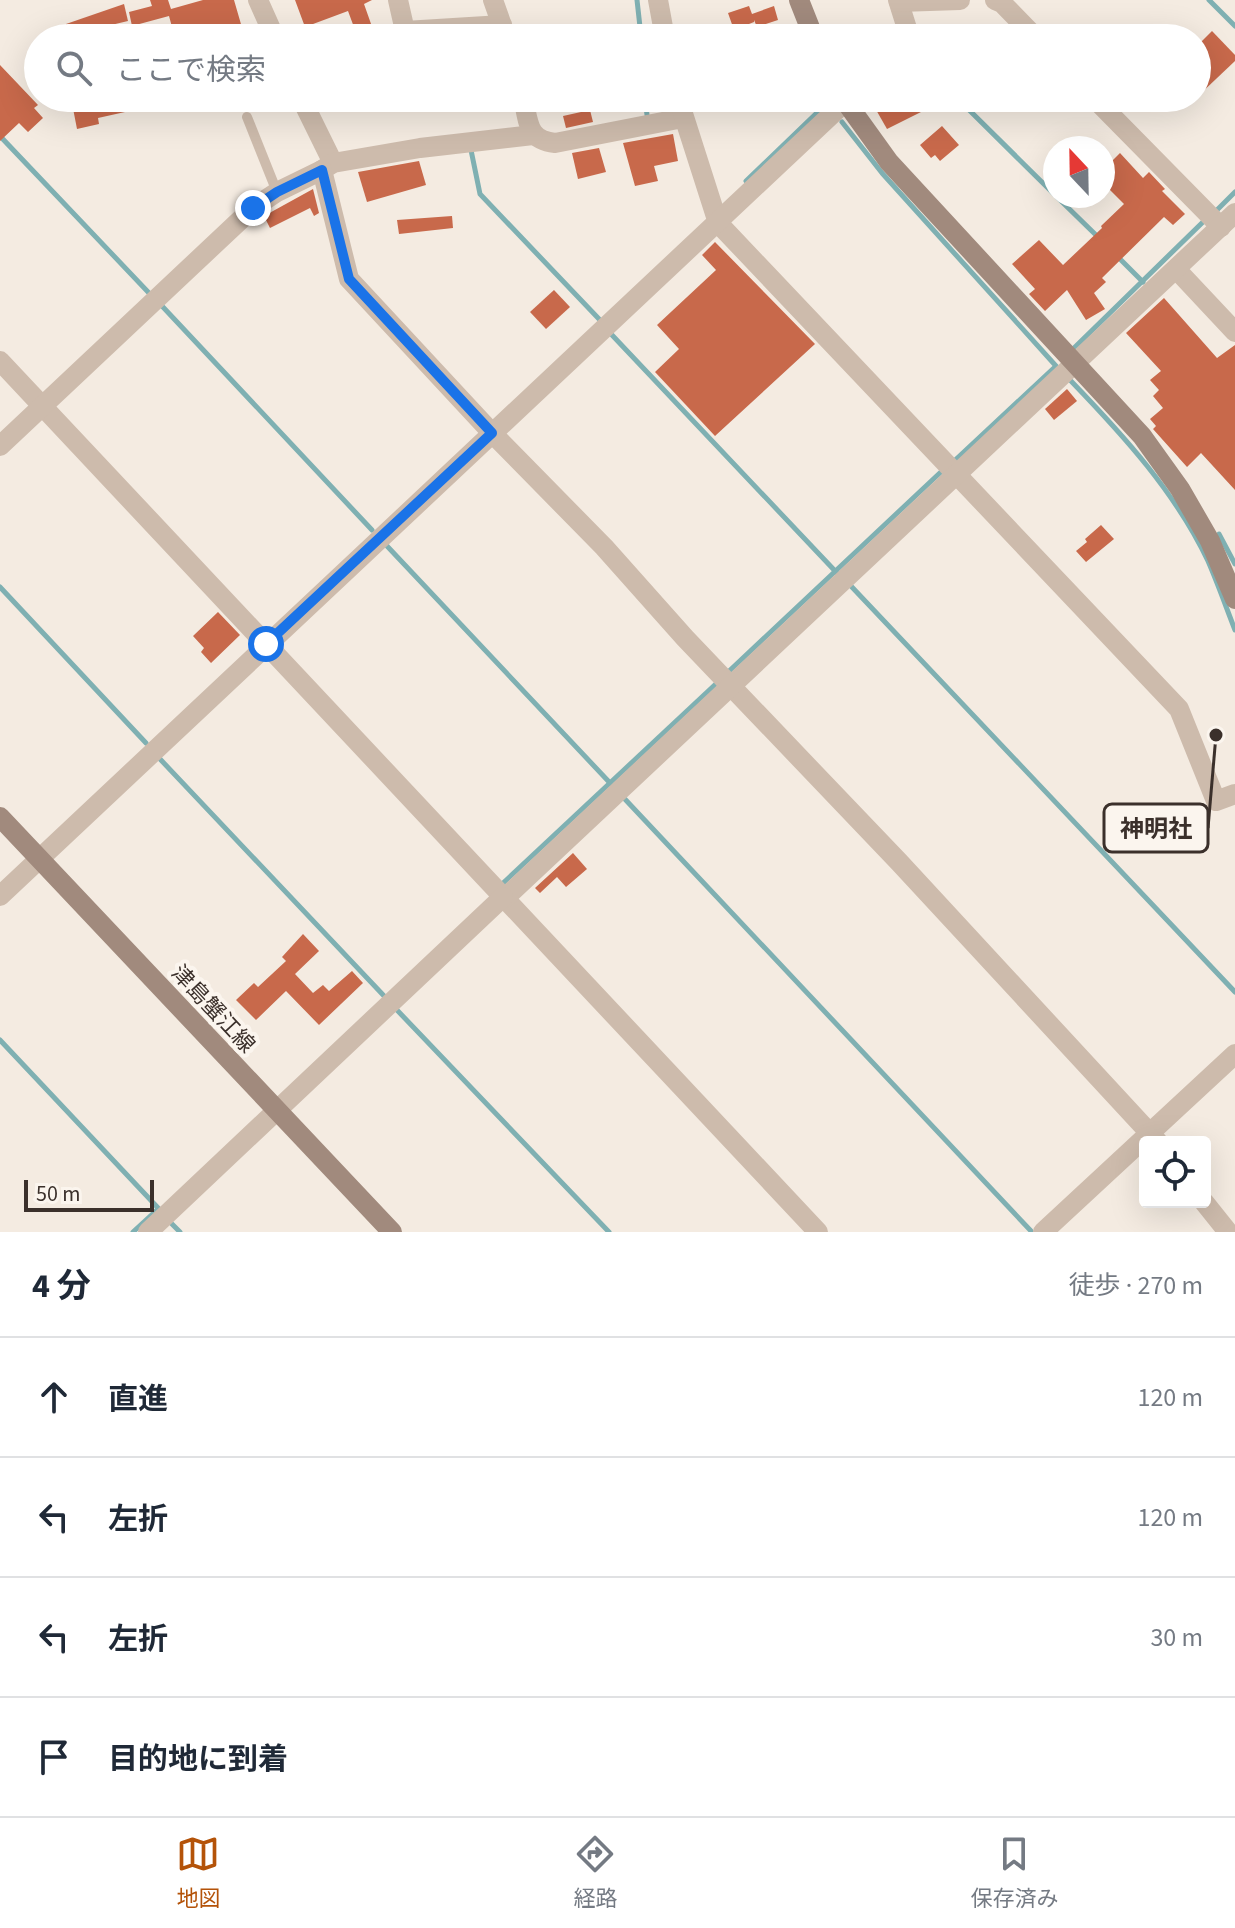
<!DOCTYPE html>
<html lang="ja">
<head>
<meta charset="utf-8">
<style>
	:root { --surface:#fff; --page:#f6f6f7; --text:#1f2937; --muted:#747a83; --line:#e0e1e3; --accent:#b45309 }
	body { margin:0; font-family:"Source Sans 3","Noto Sans JP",sans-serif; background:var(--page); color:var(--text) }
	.controls { position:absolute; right:24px; bottom:24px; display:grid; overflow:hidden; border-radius:8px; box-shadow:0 8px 32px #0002 }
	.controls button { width:72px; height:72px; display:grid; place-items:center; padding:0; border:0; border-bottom:2px solid var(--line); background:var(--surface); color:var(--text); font:40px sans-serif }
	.compass { position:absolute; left:1043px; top:136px; width:72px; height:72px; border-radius:50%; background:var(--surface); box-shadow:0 8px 32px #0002; rotate:338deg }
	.scale { position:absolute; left:24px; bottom:20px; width:130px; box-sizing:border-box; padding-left:8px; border:4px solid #3b302b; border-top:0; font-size:22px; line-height:28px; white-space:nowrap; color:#3b302b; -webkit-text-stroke:6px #fbf5ee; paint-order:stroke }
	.stop { position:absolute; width:24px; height:24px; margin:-18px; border:6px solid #1a73e8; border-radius:50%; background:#fff }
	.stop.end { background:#1a73e8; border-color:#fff; box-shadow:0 2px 8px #0008 }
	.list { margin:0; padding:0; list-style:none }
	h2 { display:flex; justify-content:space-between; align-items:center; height:104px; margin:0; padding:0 32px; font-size:34px }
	h2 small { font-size:26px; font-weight:400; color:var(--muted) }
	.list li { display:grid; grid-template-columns:52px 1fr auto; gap:24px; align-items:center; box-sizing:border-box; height:120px; padding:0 32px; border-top:2px solid var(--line) }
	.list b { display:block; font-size:30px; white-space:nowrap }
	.list em { font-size:26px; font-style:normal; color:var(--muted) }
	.icon { flex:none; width:44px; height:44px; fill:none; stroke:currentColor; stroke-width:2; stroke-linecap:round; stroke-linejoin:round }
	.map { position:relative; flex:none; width:1235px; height:1232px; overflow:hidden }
	.search { position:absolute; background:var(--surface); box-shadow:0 8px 32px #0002; left:24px; right:24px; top:24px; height:88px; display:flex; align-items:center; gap:20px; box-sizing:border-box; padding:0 28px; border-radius:44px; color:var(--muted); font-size:30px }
	.sheet { height:584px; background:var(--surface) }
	nav { display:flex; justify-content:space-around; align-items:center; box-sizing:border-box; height:112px; border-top:2px solid var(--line); background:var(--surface); font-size:22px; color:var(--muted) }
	nav a { display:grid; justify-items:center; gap:4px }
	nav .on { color:var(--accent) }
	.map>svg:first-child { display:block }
</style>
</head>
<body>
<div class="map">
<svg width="1235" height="1232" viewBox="0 0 1235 1232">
	<rect width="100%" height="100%" fill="#f4ebe1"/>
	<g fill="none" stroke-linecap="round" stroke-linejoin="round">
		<g stroke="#7fb0b2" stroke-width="5">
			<path d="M637,0l3,27"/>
			<path d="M1209,0l26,26"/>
			<path d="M645,98l2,17"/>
			<path d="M957,98l98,97"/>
			<path d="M842,122l40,51 174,193 -105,98"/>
			<path d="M0,136l149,157"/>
			<path d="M471,150l9,44 119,125"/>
			<path d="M746,181l79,-76"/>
			<path d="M1056,196l42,41"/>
			<path d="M1213,214l22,-22"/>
			<path d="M1117,256l26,26"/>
			<path d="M162,306l210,224"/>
			<path d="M612,335l225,238"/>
			<path d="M1073,349l132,-129"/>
			<path d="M1071,381c52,54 105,112 137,180 10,23 18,46 27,69"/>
			<path d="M1219,534l16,30"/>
			<path d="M387,546l224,238"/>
			<path d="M850,585l385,407"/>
			<path d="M0,587l146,156"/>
			<path d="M726,674l217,-204"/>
			<path d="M160,759l226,239"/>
			<path d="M622,796l409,435"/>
			<path d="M501,885l218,-204"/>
			<path d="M396,1009l213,223"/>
			<path d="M0,1040l160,170"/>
			<path d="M170,1222l10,10"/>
			<path d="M133,1232l25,-23"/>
		</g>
	</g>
	<g fill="#c8694b">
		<path d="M150,0h18l3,9 32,-9h31l11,38h-70l-6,-22 -37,10 -3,-14 23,-6z"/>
		<path d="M295,0h77l-8,4 12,34h-18l-10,-27 -43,16z"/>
		<path d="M124,4l4,17 -59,14 -3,-11z"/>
		<path d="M749,6l3,8 22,-8 4,14 -21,7 -3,-7v2l-20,8 -6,-17z"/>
		<path d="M1212,31l23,24v6l-38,36v-51z"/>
		<path d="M0,65l38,40 -4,3 9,10 -15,14 -9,-9 -19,18z"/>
		<path d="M71,98h90v6l-63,14 1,6 -22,5z"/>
		<path d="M892,98h22l7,14 -34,17 -12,-21z"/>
		<path d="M590,110l3,12 -27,6 -3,-12z"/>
		<path d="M942,126l17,19 -19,16 -5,-6 -4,3 -11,-13z"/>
		<path d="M673,134l5,27 -24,5 4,15 -23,5 -12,-43z"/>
		<path d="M599,148l7,24 -28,7 -6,-26z"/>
		<path d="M1120,153l23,25 6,-6 16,17 -3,2 23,23 -12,11 -9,-8 -62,61 4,4 -12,11 11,16 -19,11 -19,-30 -22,21 -16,-17 6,-5 -23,-25 27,-24 24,25 39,-37 -1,-2 23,-22 -21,-21v-13z"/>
		<path d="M419,161l7,24 -59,17 -9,-30z"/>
		<path d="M313,189l6,24 -5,3 -4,-8 -40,20 -6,-12z"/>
		<path d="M452,216l1,12 -54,6 -2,-14z"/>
		<path d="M715,242l100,102 -100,92 -60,-64 24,-23 -22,-24 59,-55 -14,-15z"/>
		<path d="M554,290l16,17 -24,22 -16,-17z"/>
		<path d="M1164,298l53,60 18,-13v145l-34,-37 -14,14 -34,-38 3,-3 -6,-7 13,-11 -10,-12 6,-6 -9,-10 11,-9 -35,-38z"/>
		<path d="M1067,389l10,12 -23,19 -9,-11z"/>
		<path d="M1101,525l13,14 -28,23 -10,-11 11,-9 -2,-3z"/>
		<path d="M218,612l22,23 -29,28 -10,-11 3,-4 -11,-12z"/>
		<path d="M573,853l14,16 -21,18 -9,-10 -17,16 -5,-5z"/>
		<path d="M303,934l16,17 -24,23 18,19 10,-8 6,6 23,-20 11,12 -44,42 -33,-34 -30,29 -20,-20 18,-17 4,4 28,-26 -4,-4z"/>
	</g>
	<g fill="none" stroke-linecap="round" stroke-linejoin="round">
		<path stroke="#cdbbac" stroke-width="10" d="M247,117l30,75"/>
		<g stroke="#cdbbac" stroke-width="20">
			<path d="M258,0l17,38"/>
			<path d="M398,0l7,31 97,-6"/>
			<path d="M493,0l12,34"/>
			<path d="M658,0l7,38"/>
			<path d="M898,0l12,38"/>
			<path d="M995,0l7,3 34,35"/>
			<path d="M899,2l61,-2"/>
			<path d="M301,98l32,65"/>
			<path d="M523,98c6,25 4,42 32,45l128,-25"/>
			<path d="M678,98l40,125 461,486 37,92 19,-7"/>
			<path d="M1094,98l127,129"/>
			<path d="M533,135l-113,13 -87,15 -11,7 27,109 143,154 112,114 81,91 214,224 259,280"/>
			<path d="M1176,269l59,63"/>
			<path d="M0,361l818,871"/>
			<path d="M0,446l253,-238 24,-16 45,-22"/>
			<path d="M0,896l845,-794 19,-4"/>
			<path d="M505,898l730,-685"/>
			<path d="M1204,1202l24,30"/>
			<path d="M148,1232l355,-335"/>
			<path d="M1043,1232l192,-178"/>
		</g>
		<g stroke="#a18a7d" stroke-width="20">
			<path d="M799,0l15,38"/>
			<path d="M843,98l46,64 253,274 38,53 30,52 25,58"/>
			<path d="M0,817l392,415"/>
		</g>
	</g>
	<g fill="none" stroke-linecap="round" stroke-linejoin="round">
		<path stroke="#1a73e8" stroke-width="10" d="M253,208l24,-16 45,-22 27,109 143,154 -226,211"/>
	</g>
	<g text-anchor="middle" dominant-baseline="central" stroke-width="8" stroke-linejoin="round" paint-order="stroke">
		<g font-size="22" fill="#3b302b" stroke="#fbf5ee">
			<text transform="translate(213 1009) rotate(47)">津島蟹江線</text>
		</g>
	</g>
	<path fill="none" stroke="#3b302b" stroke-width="3" d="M1216 735L1208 828"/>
	<circle fill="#3b302b" stroke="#fbf5ee" stroke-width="3" cx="1216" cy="735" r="8"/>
	<rect fill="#fbf5ee" stroke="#3b302b" stroke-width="3" x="1104" y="804" width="104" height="48" rx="8"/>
	<g font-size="24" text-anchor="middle" font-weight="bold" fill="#3b302b">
		<text x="1156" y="837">神明社</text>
	</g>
</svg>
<div class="controls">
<button><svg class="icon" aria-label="locate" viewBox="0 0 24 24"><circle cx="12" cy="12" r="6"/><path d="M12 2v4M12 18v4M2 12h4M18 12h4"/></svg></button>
</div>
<svg class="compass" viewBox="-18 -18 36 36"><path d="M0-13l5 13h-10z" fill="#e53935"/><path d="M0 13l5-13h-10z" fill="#747a83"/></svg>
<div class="scale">50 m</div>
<div class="stop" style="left:266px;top:644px"></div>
<div class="stop end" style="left:253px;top:208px"></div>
<div class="search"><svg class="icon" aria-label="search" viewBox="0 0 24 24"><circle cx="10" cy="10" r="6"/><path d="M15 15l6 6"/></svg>ここで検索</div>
</div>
<section class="sheet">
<h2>4 分<small>徒歩 · 270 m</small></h2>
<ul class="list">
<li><svg class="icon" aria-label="ahead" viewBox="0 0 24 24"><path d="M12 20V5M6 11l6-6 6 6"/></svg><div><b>直進</b></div><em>120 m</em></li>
<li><svg class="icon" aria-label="left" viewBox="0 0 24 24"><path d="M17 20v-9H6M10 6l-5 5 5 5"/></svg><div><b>左折</b></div><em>120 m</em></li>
<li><svg class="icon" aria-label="left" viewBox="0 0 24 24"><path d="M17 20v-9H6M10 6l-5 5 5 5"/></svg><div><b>左折</b></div><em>30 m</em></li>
<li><svg class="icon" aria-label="arrive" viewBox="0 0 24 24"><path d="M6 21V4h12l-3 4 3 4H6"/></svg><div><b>目的地に到着</b></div></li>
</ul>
</section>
<nav>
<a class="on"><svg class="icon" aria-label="map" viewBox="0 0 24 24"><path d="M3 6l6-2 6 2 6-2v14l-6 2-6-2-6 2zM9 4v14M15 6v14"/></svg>地図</a>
<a><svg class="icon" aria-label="directions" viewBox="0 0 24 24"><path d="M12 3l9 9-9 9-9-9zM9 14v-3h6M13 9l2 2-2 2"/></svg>経路</a>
<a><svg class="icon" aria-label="saved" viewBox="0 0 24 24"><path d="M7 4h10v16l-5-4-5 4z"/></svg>保存済み</a>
</nav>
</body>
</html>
